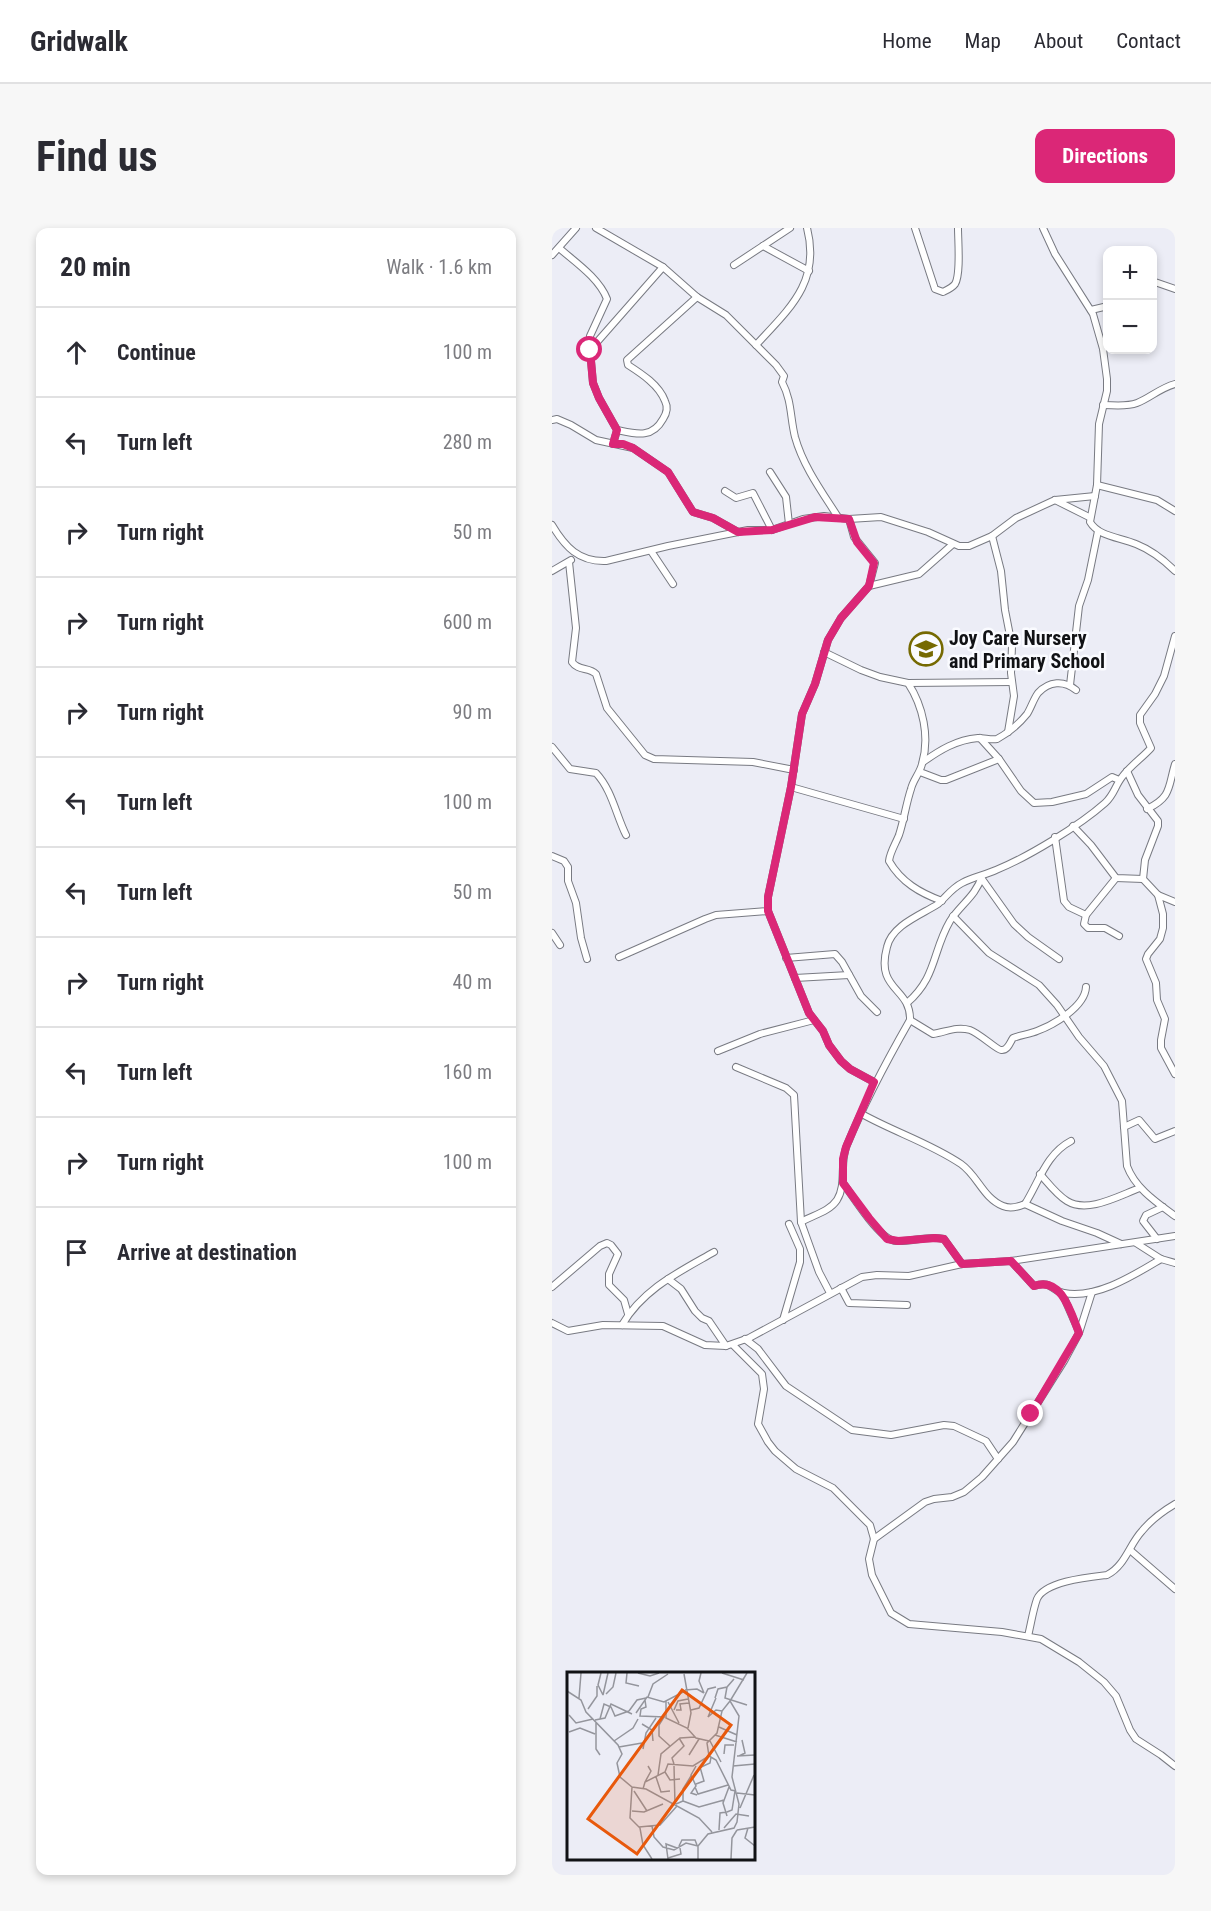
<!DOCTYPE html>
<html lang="en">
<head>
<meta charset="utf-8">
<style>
	:root { --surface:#fff; --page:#f7f7f7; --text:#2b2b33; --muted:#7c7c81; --line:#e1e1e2; --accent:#db2777 }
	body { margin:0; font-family:"Roboto Condensed",sans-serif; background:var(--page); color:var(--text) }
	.controls { position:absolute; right:18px; top:18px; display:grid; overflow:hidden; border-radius:12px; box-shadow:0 3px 9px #0003 }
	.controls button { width:54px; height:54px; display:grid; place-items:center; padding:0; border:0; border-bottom:2px solid var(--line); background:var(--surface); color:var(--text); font:30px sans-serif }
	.stop { position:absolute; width:18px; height:18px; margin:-14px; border:4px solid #db2777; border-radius:50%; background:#fff }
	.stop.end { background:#db2777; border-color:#fff; box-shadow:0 2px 6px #0008 }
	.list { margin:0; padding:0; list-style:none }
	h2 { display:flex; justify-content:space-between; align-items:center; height:78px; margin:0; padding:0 24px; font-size:26px }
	h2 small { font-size:20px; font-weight:400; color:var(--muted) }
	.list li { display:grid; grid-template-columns:39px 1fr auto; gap:18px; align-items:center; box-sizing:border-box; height:90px; padding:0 24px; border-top:2px solid var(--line) }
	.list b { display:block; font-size:22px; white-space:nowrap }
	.list em { font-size:20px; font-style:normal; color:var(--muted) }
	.icon { flex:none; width:33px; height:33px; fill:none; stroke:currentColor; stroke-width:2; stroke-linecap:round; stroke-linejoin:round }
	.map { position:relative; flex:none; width:623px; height:1647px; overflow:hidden; border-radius:12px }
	header { display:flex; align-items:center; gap:36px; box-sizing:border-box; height:84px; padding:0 30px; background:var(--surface); border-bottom:2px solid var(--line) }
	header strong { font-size:28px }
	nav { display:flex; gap:33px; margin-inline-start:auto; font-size:21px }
	.intro { display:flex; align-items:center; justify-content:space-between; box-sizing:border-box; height:144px; padding:0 36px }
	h1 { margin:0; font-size:42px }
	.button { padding:15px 27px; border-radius:12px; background:var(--accent); color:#fff; font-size:21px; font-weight:700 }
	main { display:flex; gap:36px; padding:0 36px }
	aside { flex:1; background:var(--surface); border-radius:12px; box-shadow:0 3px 9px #0003 }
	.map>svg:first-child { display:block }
</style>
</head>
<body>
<header>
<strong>Gridwalk</strong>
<nav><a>Home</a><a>Map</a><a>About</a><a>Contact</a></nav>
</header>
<div class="intro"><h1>Find us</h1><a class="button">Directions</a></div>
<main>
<aside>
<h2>20 min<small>Walk · 1.6 km</small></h2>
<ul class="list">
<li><svg class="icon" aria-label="ahead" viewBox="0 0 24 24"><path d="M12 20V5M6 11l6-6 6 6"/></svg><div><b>Continue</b></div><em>100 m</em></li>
<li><svg class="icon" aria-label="left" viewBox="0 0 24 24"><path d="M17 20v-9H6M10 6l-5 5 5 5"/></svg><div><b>Turn left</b></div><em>280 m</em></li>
<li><svg class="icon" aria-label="right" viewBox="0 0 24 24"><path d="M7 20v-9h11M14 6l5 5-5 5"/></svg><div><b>Turn right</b></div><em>50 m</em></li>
<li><svg class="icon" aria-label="right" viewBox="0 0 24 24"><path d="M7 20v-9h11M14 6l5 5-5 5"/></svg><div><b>Turn right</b></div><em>600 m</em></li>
<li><svg class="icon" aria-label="right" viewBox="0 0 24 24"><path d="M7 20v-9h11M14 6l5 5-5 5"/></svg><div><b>Turn right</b></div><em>90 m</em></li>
<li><svg class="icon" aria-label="left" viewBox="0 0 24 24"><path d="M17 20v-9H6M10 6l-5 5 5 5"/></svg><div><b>Turn left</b></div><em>100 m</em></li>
<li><svg class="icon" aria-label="left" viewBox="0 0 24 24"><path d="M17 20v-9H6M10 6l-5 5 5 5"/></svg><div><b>Turn left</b></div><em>50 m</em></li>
<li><svg class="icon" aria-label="right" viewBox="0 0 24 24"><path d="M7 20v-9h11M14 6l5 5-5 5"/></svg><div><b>Turn right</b></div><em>40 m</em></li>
<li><svg class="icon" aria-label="left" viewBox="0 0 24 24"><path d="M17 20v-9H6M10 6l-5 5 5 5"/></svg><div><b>Turn left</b></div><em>160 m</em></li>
<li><svg class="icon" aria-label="right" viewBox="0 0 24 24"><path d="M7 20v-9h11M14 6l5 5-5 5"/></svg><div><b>Turn right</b></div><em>100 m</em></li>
<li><svg class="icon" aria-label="arrive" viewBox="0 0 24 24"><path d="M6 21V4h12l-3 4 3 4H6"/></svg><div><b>Arrive at destination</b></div></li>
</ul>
</aside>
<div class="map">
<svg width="623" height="1647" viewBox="0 0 623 1647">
	<rect width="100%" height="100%" fill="#ecedf6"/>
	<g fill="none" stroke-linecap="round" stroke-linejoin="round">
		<defs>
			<g id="minor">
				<path d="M44,0l67,39 34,30 29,18 50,50 8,11 -2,6c10,19 8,35 13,55 8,29 27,55 43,80"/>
				<path d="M363,0l20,61 8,3c4,-2 9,-4 12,-8 6,-10 3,-43 3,-56"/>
				<path d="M491,0l12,26 38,60 10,35 4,30v12l-8,33 -2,61 -7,37c9,15 30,15 46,22 15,6 28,16 39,27"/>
				<path d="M211,18l46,25"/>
				<path d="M7,20c16,14 40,30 48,51l-17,37v14"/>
				<path d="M0,27l24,-27"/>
				<path d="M182,37l56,-37"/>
				<path d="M600,53l23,8"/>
				<path d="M539,82l17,-4"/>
				<path d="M204,117c33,-36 65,-63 51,-117"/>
				<path d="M551,177c11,0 23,2 34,-2 13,-5 23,-15 38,-19"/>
				<path d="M0,192l5,-1 14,6 25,15 37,8 35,24 25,40 20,6 25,14"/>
				<path d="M65,202c19,4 35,9 46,-11 4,-6 5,-12 2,-18 -6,-16 -23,-27 -37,-36l-1,-5 70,-63"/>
				<path d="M61,216l4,-14 -18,-32 -6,-15 -3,-33 73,-83"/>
				<path d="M218,244l16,25 3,27"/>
				<path d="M545,257l60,15 18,11"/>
				<path d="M173,263l11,7 17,-5 19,37"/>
				<path d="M503,272l34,17"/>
				<path d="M297,291l5,18 21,26 -6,23"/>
				<path d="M0,297c13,22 27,37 54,36l62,-15 80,-16h24l31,-11 21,-3 25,3 32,-2 47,15 31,14h10l23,-10 24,-18 39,-18 40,-4"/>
				<path d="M440,308l9,35 4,39 7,36 -1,27 3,23 -6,36"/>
				<path d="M99,323l22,33"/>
				<path d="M17,334l7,66 -4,34c6,9 17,5 24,12l11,34 38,47 9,4 99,3 41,8"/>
				<path d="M0,343l19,-11"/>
				<path d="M272,424l37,18 19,7 28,6c15,23 22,54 14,81 -2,9 -9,16 -11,25 -5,15 -7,31 -12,46 -3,8 -9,17 -10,26 12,21 31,32 53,40"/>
				<path d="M356,455l104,-1"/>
				<path d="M518,457l9,-79 9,-26 10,-49"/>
				<path d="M428,510l19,21 22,32 13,12 18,-1 34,-8 26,-17 7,3"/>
				<path d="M0,519l18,22 26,4c16,17 20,42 30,62"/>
				<path d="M371,534c17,-12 33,-22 55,-24 7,0 13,2 19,1 11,-6 22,-15 30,-25 4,-6 6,-14 11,-21 11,-12 26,-13 38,-3"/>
				<path d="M575,543l11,24 20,26v5l-13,34 -2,19 15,16 17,7"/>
				<path d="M368,544l21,8h5l53,-21"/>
				<path d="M239,559l113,32"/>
				<path d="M595,581c25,-12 21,-22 28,-45"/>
				<path d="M521,598l18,19 25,33 27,1"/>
				<path d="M503,609l9,64 5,6 17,8"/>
				<path d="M0,628l12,5 4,6v14l8,22 5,35 6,21"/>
				<path d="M564,650l-30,37 -2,9 4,4h17l14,8"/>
				<path d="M430,651l32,45 14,13 31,22"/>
				<path d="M606,667l5,19v14l-3,11 -12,15 -2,5 10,24 1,17 8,19 -4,21v8l14,26"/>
				<path d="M401,688l36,37 50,32 18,20 22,32 25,29 18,35 5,65c8,22 29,36 48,50"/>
				<path d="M0,705l8,12"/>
				<path d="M67,729l86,-38 11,-4 52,-4"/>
				<path d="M234,730l49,-4 7,8 19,34 16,16"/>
				<path d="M243,750l54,-3"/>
				<path d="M355,775c30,-26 25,-51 43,-82 10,-16 26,-25 32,-45"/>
				<path d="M358,792l23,14c13,-2 24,-8 37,-4 9,3 27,20 31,20 7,1 9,-8 12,-12 8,-3 17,-4 24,-7 16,-6 48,-24 49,-44"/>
				<path d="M166,823l42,-17 54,-14"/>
				<path d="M184,839l50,21 8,7 7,127"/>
				<path d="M322,854l-24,-13 -9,-8 -12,-16 -6,-14 -14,-18 -41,-102v-14l23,-110 11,-73 13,-30 13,-44 13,-22 28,-32 50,-12 34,-30"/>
				<path d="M310,886c32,18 68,29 99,50 17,12 22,34 42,42 7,3 15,1 22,-2 14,-22 21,-50 46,-63"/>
				<path d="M572,899l15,-7 16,19 20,-8"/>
				<path d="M488,946c8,9 17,21 27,27 21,13 53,-6 73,-13"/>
				<path d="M291,955c10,13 37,58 53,58 16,1 32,-6 48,-2l18,25"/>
				<path d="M473,976l37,17 35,12 24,11"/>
				<path d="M605,1011l-14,-18 3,-6 17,-8"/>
				<path d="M584,1015l25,16 14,4"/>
				<path d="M459,1033l23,25c18,-6 17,5 30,7 33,6 70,-18 97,-34"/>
				<path d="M116,1051l13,10 14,22 7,7 7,3 17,25"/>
				<path d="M0,1059l48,-41 7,-3 4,2 7,9 -9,20v11l15,15 4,14"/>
				<path d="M289,1060l8,15 58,2"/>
				<path d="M278,1065l-11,-21 -18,-50c12,-7 28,-10 36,-22 10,-16 2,-37 10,-55 18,-44 39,-83 63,-125 1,-33 -35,-29 -23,-73 5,-22 34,-32 51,-43 8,-7 14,-16 24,-21 11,-6 23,-8 34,-13 32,-13 83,-44 109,-67 9,-8 10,-17 17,-26 8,-11 20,-19 29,-29l-11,-25v-8l15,-21 9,-18 11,-40"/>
				<path d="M510,1065l17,39"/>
				<path d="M231,1092l17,-58v-13l-11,-25"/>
				<path d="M0,1095l16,8 35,-6 60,1 42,19 21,1 23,-8 113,-61 15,-2 32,1 53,-12 49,-3 164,-25"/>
				<path d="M70,1097c21,-36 57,-53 92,-73"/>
				<path d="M193,1111l13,10 28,37 66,44 39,5 53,-10 10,1 32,15 12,18"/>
				<path d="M181,1117l29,29 2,15 -6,35 10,18 7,9 21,18 37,19 37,37 4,14 -5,20 3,16 19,38 18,11 93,8 39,7 38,23 25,20 12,14 14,34 6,9 25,16 14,11"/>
				<path d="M322,1311l51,-37 9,-3 18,-2 12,-5 18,-15 31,-35 51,-81 15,-28 13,-41"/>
				<path d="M578,1322l45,39"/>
				<path d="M476,1408c3,-12 5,-26 9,-37 8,-18 53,-22 70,-24 18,-9 22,-30 35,-44 9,-11 21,-20 33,-27"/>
			</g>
		</defs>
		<use href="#minor" stroke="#787a82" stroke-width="8"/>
		<use href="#minor" stroke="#fff" stroke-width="6"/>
	</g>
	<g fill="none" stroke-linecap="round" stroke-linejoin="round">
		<path stroke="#db2777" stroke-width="8" d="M38,122l3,33 6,15 18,32 -4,14h10l10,4 35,24 25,40 20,6 25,14 34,-2 43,-13 34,2 8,23 17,21 -5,23 -28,32 -13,22 -13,44 -13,30 -11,73 -23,110v14l41,102 14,18 6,14 12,16 9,8 24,13 -28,65 -3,12v24l26,35 18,21 11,2 37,-3 9,1 18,25 49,-3 23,25c28,-10 37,27 45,47l-48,81"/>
	</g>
	<defs>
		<symbol id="school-ring" viewBox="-11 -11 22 22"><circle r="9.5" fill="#fafbff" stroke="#766a02" stroke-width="1.5"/><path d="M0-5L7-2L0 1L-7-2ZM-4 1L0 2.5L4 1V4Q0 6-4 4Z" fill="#766a02"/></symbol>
	</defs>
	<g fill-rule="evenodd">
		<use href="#school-ring" x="355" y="402" width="38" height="38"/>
	</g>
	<g text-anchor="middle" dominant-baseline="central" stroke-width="5" stroke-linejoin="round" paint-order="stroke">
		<g font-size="20" font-weight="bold" fill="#111215" stroke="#fafbff" text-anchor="start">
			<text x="397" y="410">Joy Care Nursery<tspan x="397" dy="23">and Primary School</tspan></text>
		</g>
	</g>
	<g transform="translate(15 1444)">
		<rect width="188" height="188" fill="#ecedf6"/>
		<path fill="none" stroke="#94959c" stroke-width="1.5" d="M34,1l-3,12 5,10M60,1l-1,10 13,3M71,1l12,3 9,-3M134,1l-2,8 5,12M155,1l22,7M117,2l7,39 -3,15M160,15l-2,11 22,7M118,18l12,-1 7,4M0,19l14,9 5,12 32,33 4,9 -5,9 3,14 12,10 14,2 53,29 13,14M39,22l7,-7 3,-14M36,23l5,-22M81,25l5,-13 15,-10M12,26l2,-25M148,26l3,-9 9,-2 7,-8M149,26l-8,19 8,-7 6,1M78,28l1,7 -5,2 -1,7 25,1M99,29v17l21,10 9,10 13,3M101,30l11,21M21,37l9,-13v-10M107,38l4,-9 10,-2M109,38h5l-1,-6 9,-1M124,38l8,-2 9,-19 8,-2M62,39l8,-11 9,-2M69,41l11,-16 17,5 21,-11M2,43l7,8 17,-4M97,45l-5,8v11l11,10M33,47l4,-15 7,3 4,9 14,-5M28,48l10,-2 6,-14 21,10M29,51v26l4,6M75,52l10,6 1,11M152,55l18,8M2,60l11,-4 15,6M148,63l22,7M47,69l19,-13 5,-9M143,69l11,21M52,75l23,-4M76,77l3,-16 10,-15M157,82l1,-9h9M122,83l10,-16M142,84l7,4 15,30 5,1M170,84l18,-1M172,84l6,-3 -3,-13M107,92l-2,-6 12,-12 -5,-8M107,94l1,38M129,94l-5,9 5,11 -5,7 6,2M166,94l22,-2M132,96l11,-5 1,-6M98,100l5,8 10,-1M91,103l3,-21 19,-16 15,-1M89,105l5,15 9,-1M78,110l6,-11 -3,-5M129,112l8,-3 -4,-14M65,115l-2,31 10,10 3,17 9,14M128,115l3,7 30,-9M76,117l2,-7 20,-10 3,-8 25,2 16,-10 -2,-13 10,-10 5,-22 8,-10M67,119l13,20M170,121l18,2M116,129l16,6 25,-7M109,132l7,-3v-12l8,-13M173,136l14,-33M65,139l12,1 19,-8M160,140l5,-2 3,-19M160,144l-4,-13 6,-16M85,154l2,11 9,10 11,3 12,-7 12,3M72,155l21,-2 17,-19M157,156l12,-14 13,2M181,156l-3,10 10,8M152,158l1,-17 7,-1M170,158l18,-3M112,174l3,-6h13l2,5M101,186l13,-4 -1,-6M101,187l-2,-15 11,4M131,187v-13l10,-12 26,-6 3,-6 2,-18 -7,-27 7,-61 -9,-15 17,-28M164,187l1,-21 5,-8"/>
		<path fill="#e8590c" fill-opacity="0.15" stroke="#e8590c" stroke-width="3" d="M115,18l49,35 -94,129 -49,-35z"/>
		<rect width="188" height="188" fill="none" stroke="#111215" stroke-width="3"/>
	</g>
</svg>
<div class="controls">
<button>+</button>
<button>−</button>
</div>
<div class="stop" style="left:38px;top:122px"></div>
<div class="stop end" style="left:479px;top:1186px"></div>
</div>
</main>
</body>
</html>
